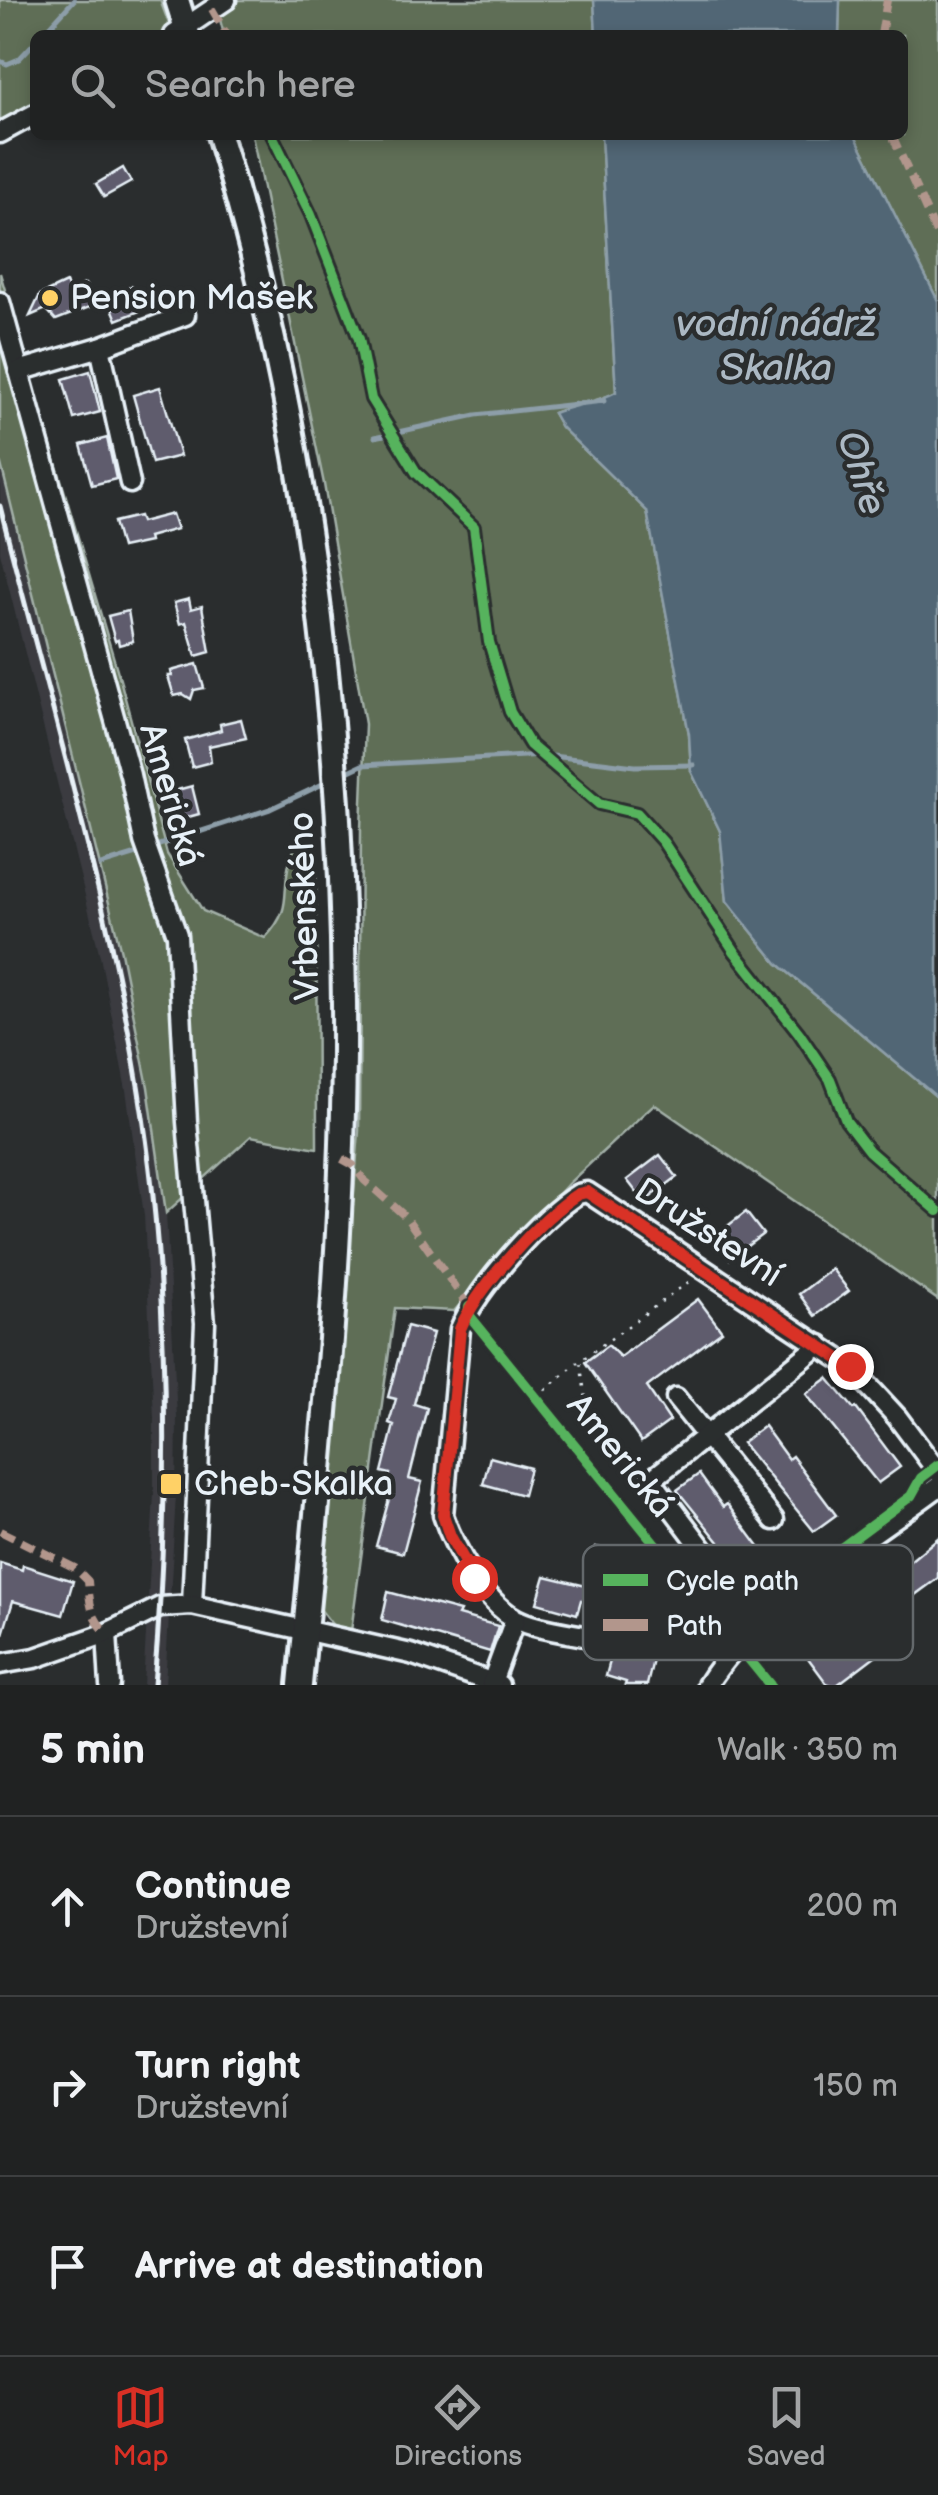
<!DOCTYPE html>
<html lang="en">
<head>
<meta charset="utf-8">
<style>
	:root { --surface:#202222; --page:#2d2f2f; --text:#f1f3f6; --muted:#a2a4a5; --line:#3d3f40; --accent:#d93025 }
	body { margin:0; font-family:"Balsamiq Sans",sans-serif; background:var(--page); color:var(--text) }
	.stop { position:absolute; width:30px; height:30px; margin:-22px; border:8px solid #d93025; border-radius:50%; background:#fff }
	.stop.end { background:#d93025; border-color:#fff; box-shadow:0 2px 10px #0008 }
	.list { margin:0; padding:0; list-style:none }
	h2 { display:flex; justify-content:space-between; align-items:center; height:130px; margin:0; padding:0 40px; font-size:42px }
	h2 small { font-size:32px; font-weight:400; color:var(--muted) }
	.list li { display:grid; grid-template-columns:65px 1fr auto; gap:30px; align-items:center; box-sizing:border-box; height:180px; padding:0 40px; border-top:2px solid var(--line) }
	.list b { display:block; font-size:38px; white-space:nowrap }
	.list p { margin:0; font-size:32px; white-space:nowrap; color:var(--muted) }
	.list em { font-size:32px; font-style:normal; color:var(--muted) }
	.icon { flex:none; width:55px; height:55px; fill:none; stroke:currentColor; stroke-width:2; stroke-linecap:round; stroke-linejoin:round }
	.map { position:relative; flex:none; width:938px; height:1685px; overflow:hidden }
	.search { position:absolute; background:var(--surface); box-shadow:0 5px 15px #0003; left:30px; right:30px; top:30px; height:110px; display:flex; align-items:center; gap:25px; box-sizing:border-box; padding:0 35px; border-radius:15px; color:var(--muted); font-size:38px }
	.sheet { height:670px; background:var(--surface) }
	nav { display:flex; justify-content:space-around; align-items:center; box-sizing:border-box; height:140px; border-top:2px solid var(--line); background:var(--surface); font-size:28px; color:var(--muted) }
	nav a { display:grid; justify-items:center; gap:5px }
	nav .on { color:var(--accent) }
	.map>svg:first-child { display:block }
</style>
</head>
<body>
<div class="map">
<svg width="938" height="1685" viewBox="0 0 938 1685">
	<rect width="100%" height="100%" fill="#2a2d2e"/>
	<filter id="ink" filterUnits="userSpaceOnUse"><feTurbulence type="fractalNoise" baseFrequency=".01" numOctaves="2"/><feDisplacementMap in="SourceGraphic" scale="20" xChannelSelector="R" yChannelSelector="G"/><feConvolveMatrix kernelMatrix="1 2 1 2 8 2 1 2 1" color-interpolation-filters="sRGB"/></filter>
	<g filter="url(#ink)">
		<path fill="#3a3b41" d="M0,460l121,492 27,135 18,126 11,204 -1,78 -11,190h-22l11,-191v-76l-10,-203 -18,-125 -26,-134 -100,-404z"/>
		<g fill="#5e6e57" stroke="#a3b0a8" stroke-width="2.5">
			<path d="M0,0h160l11,29 -10,6h-126v73l-35,20z"/>
			<path d="M215,0h379l2,35h-372z"/>
			<path d="M840,0h98v301l-83,-166h48v-100h-64z"/>
			<path d="M252,135h349l15,257c-21,11 -42,12 -63,21l8,14 86,84 42,223 2,37 29,60 7,70 50,62 161,135v202l-284,-196 -86,80 -114,127 -59,-3 -46,338 -29,-37 39,-478 2,-302 4,-105 -41,-240z"/>
			<path d="M0,273l121,410 46,171 36,57 62,27c30,-32 15,-44 25,-78 3,-11 10,-21 15,-31l11,35 1,284 -66,-12 -85,77 -18,-126 -27,-135 -121,-492z"/>
		</g>
		<g fill="#516675" stroke="#8d9ea9" stroke-width="2.5">
			<path d="M594,0h246l-1,35h-243z"/>
			<path d="M601,135h254l83,166v797l-161,-135 -50,-62 -7,-70 -29,-60 -2,-37 -42,-223 -86,-84 -8,-14c22,-8 43,-10 63,-21z"/>
		</g>
		<g fill="none" stroke-linecap="round" stroke-linejoin="round">
			<g stroke="#8d9ea9" stroke-width="5">
				<path d="M42,35l32,-35"/>
				<path d="M0,61l7,3 12,-5 16,-17"/>
				<path d="M375,437l101,-22 128,-14"/>
				<path d="M343,774l19,-9 182,-10 91,11 59,-1"/>
				<path d="M159,845l111,-36 59,-28"/>
				<path d="M101,865l36,-11"/>
			</g>
		</g>
		<g fill="#5e5b6d" stroke="#e8f1f8" stroke-width="2.5">
			<path d="M123,168l8,14 -27,15 -8,-13z"/>
			<path d="M66,283l3,7 16,-6 12,20 -41,16 -10,-11 -16,7 10,-21z"/>
			<path d="M132,286l10,24 -25,10 -10,-24z"/>
			<path d="M90,371l10,41 -26,7 -11,-40z"/>
			<path d="M160,387l20,69 -28,7 -19,-68z"/>
			<path d="M107,438l9,41 -24,6 -11,-40z"/>
			<path d="M172,514l5,15 -29,8 1,5 -28,6 -7,-26 25,-6 2,6z"/>
			<path d="M189,599l2,10 11,-3 8,46 -14,4 -10,-34 -6,2 -6,-21z"/>
			<path d="M128,611l5,30 -14,4 -1,-5 -3,1 -7,-25z"/>
			<path d="M197,664l7,24 -10,2 -3,9 -8,-5 -9,2 -6,-20h4l-1,-5z"/>
			<path d="M241,719l5,19 -37,8 2,16 -19,5 -7,-27 36,-10 -1,-6z"/>
			<path d="M192,786l7,28 -25,7 -8,-28z"/>
			<path d="M660,1155l17,22 -33,25 -17,-22z"/>
			<path d="M746,1212l17,22 -33,25 -17,-22z"/>
			<path d="M832,1269l17,22 -34,25 -16,-22z"/>
			<path d="M698,1299l24,32 -75,56 23,34 -29,21 -56,-80 23,-17 12,12z"/>
			<path d="M407,1326l26,7 -19,71 13,4 -18,71 13,3 -19,71 -27,-7 13,-47 -5,-1 6,-24 -8,-2 12,-47 -5,-2 7,-24 -8,-2z"/>
			<path d="M828,1378l26,31 2,-1 44,59 -22,16 -72,-89z"/>
			<path d="M764,1426l24,33 4,-3 44,59 -22,16 -72,-88z"/>
			<path d="M490,1457l40,11 -7,27 -40,-11z"/>
			<path d="M699,1474l24,33 4,-3 44,59 -22,16 -72,-89z"/>
			<path d="M938,1538v40l-57,42 15,20 -59,45h-9l-20,-27 65,-49 -8,-11z"/>
			<path d="M596,1547l31,8 -14,53 -32,-8 -4,14 -40,-11 8,-27 41,10z"/>
			<path d="M0,1563l22,7 1,-5 50,16 -10,34 -50,-14 -10,33h-3z"/>
			<path d="M388,1592l72,19 -2,4 40,11 -8,26 -108,-32z"/>
			<path d="M613,1650l40,10 -6,25h-22l1,-3 -20,-6z"/>
		</g>
		<g fill="none" stroke-linecap="round" stroke-linejoin="round">
			<defs>
				<g id="minor">
					<path d="M174,35l52,-35"/>
					<path d="M0,133l35,-19"/>
					<path d="M0,302l130,473 14,66 33,94 10,187 18,201 -13,282"/>
					<path d="M100,347l30,136"/>
					<path d="M19,371l81,-24 85,-32"/>
					<path d="M676,1398l98,122"/>
					<path d="M724,1577l-73,-97 169,-135"/>
					<path d="M107,1633l3,52"/>
					<path d="M594,1638c-22,-5 -60,-9 -78,-19 -32,-17 -62,-71 -73,-104l17,-186c17,-41 80,-111 118,-135l9,-2 263,174 47,51 41,55"/>
					<path d="M0,1664l35,-6 72,-25 53,-26 32,-2 219,49 88,31"/>
					<path d="M491,1685l24,-66"/>
					<path d="M707,1685c50,-80 156,-142 231,-198"/>
				</g>
				<g id="major">
					<path d="M177,0l11,35"/>
					<path d="M219,135c86,277 123,578 125,868 2,227 -23,456 -44,682"/>
				</g>
			</defs>
			<use href="#minor" stroke="#e8f1f8" stroke-width="25"/>
			<use href="#major" stroke="#e8f1f8" stroke-width="30"/>
			<g stroke="#e8f1f8" stroke-width="2.5" stroke-dasharray="2.5 8" stroke-linecap="butt">
				<path d="M537,1397l41,-35"/>
				<path d="M637,1471l-47,-45 -10,-65 110,-80"/>
			</g>
			<use href="#minor" stroke="#2a2d2e" stroke-width="18"/>
			<use href="#major" stroke="#2a2d2e" stroke-width="22"/>
			<path stroke="#e8f1f8" stroke-width="5" d="M0,506c58,233 133,471 155,710 14,156 12,313 -1,469"/>
			<g stroke="#b2968c" stroke-width="8" stroke-dasharray="15 8" stroke-linecap="butt">
				<path d="M212,9l15,26"/>
				<path d="M881,35l6,-35"/>
				<path d="M892,135l46,102"/>
				<path d="M342,1159l11,6 11,15 42,37 63,90"/>
				<path d="M0,1531l75,37 13,13c2,22 2,36 19,52"/>
			</g>
			<defs>
				<g id="cycleway">
					<path d="M272,135l39,80 48,124 12,60 45,73 58,55 15,115 21,70 20,33 69,59 38,9 26,29 72,110 64,81 31,46 16,42 23,30 69,60"/>
					<path d="M469,1307v8l301,370"/>
					<path d="M727,1633l21,-20 11,-4 152,-113 10,-18 17,-13"/>
				</g>
			</defs>
			<use href="#cycleway" stroke="#2a2d2e" stroke-width="16"/>
			<use href="#cycleway" stroke="#56b35d" stroke-width="10"/>
		</g>
	</g>
	<g fill="none" stroke-linecap="round" stroke-linejoin="round" filter="url(#ink)">
		<path stroke="#d93025" stroke-width="12" d="M474,1578l-24,-42 -7,-21 17,-186c17,-40 81,-112 118,-135l9,-2 263,174"/>
	</g>
	<g fill="#ffd166" stroke="#2a2d2e" stroke-width="4">
		<circle cx="50" cy="298" r="10"/>
		<rect x="159" y="1472" width="24" height="24" rx="5"/>
	</g>
	<g text-anchor="middle" dominant-baseline="central" stroke-width="9" stroke-linejoin="round" paint-order="stroke">
		<g font-size="35" fill="#e8f1f8" stroke="#2a2d2e" text-anchor="start">
			<text x="70" y="298">Pension Mašek</text>
			<text x="194" y="1484">Cheb-Skalka</text>
		</g>
		<g font-size="35" fill="#e8f1f8" stroke="#2a2d2e">
			<text transform="translate(170 795) rotate(74)">Americká</text>
			<text transform="translate(305 906) rotate(-92)">Vrbenského</text>
			<text transform="translate(708 1233) rotate(33)">Družstevní</text>
			<text transform="translate(620 1456) rotate(51)">Americká</text>
		</g>
		<g font-size="38" font-style="italic" fill="#acb9c4" stroke="#2a2d2e">
			<text x="776" y="324">vodní nádrž<tspan x="776" dy="44">Skalka</tspan></text>
			<text transform="translate(861 473) rotate(73)">Ohře</text>
		</g>
	</g>
	<rect x="583" y="1545" width="330" height="115" rx="15" fill="#2a2d2e" stroke="#63686b" stroke-width="2.5"/>
	<rect x="603" y="1574" width="45" height="12" fill="#56b35d"/>
	<rect x="603" y="1619" width="45" height="12" fill="#b2968c"/>
	<g font-size="28" fill="#e8f1f8">
		<text x="666" y="1590">Cycle path</text>
		<text x="666" y="1635">Path</text>
	</g>
</svg>
<div class="stop" style="left:474px;top:1578px"></div>
<div class="stop end" style="left:850px;top:1366px"></div>
<div class="search"><svg class="icon" aria-label="search" viewBox="0 0 24 24"><circle cx="10" cy="10" r="6"/><path d="M15 15l6 6"/></svg>Search here</div>
</div>
<section class="sheet">
<h2>5 min<small>Walk · 350 m</small></h2>
<ul class="list">
<li><svg class="icon" aria-label="ahead" viewBox="0 0 24 24"><path d="M12 20V5M6 11l6-6 6 6"/></svg><div><b>Continue</b><p>Družstevní</p></div><em>200 m</em></li>
<li><svg class="icon" aria-label="right" viewBox="0 0 24 24"><path d="M7 20v-9h11M14 6l5 5-5 5"/></svg><div><b>Turn right</b><p>Družstevní</p></div><em>150 m</em></li>
<li><svg class="icon" aria-label="arrive" viewBox="0 0 24 24"><path d="M6 21V4h12l-3 4 3 4H6"/></svg><div><b>Arrive at destination</b></div></li>
</ul>
</section>
<nav>
<a class="on"><svg class="icon" aria-label="map" viewBox="0 0 24 24"><path d="M3 6l6-2 6 2 6-2v14l-6 2-6-2-6 2zM9 4v14M15 6v14"/></svg>Map</a>
<a><svg class="icon" aria-label="directions" viewBox="0 0 24 24"><path d="M12 3l9 9-9 9-9-9zM9 14v-3h6M13 9l2 2-2 2"/></svg>Directions</a>
<a><svg class="icon" aria-label="saved" viewBox="0 0 24 24"><path d="M7 4h10v16l-5-4-5 4z"/></svg>Saved</a>
</nav>
</body>
</html>
